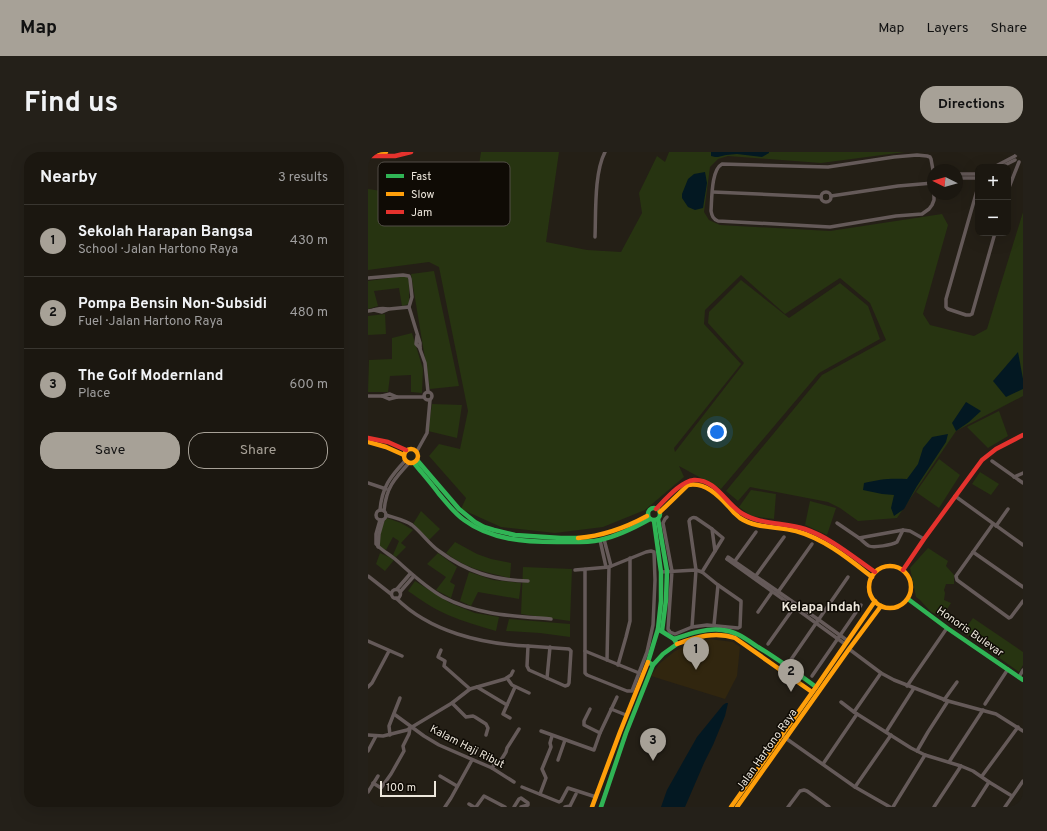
<!DOCTYPE html>
<html lang="en">
<head>
<meta charset="utf-8">
<style>
	:root { --surface:#1b1710; --page:#242019; --text:#f1f3f6; --muted:#a09f9f; --line:#393630; --accent:#a7a197 }
	body { margin:0; font-family:Overpass,sans-serif; background:var(--page); color:var(--text) }
	.controls { position:absolute; right:12px; top:12px; display:grid; overflow:hidden; border-radius:8px; box-shadow:0 4px 16px #0002 }
	.controls button { width:36px; height:36px; display:grid; place-items:center; padding:0; border:0; border-bottom:1px solid var(--line); background:var(--surface); color:var(--text); font:20px sans-serif }
	.compass { position:absolute; left:559px; top:12px; width:36px; height:36px; border-radius:50%; background:var(--surface); box-shadow:0 4px 16px #0002; rotate:275deg }
	.scale { position:absolute; left:12px; bottom:10px; width:56px; box-sizing:border-box; padding-left:4px; border:2px solid #ede7dc; border-top:0; font-size:11px; line-height:14px; white-space:nowrap; color:#ede7dc; -webkit-text-stroke:3px #0f0b05; paint-order:stroke }
	.you { position:absolute; left:349px; top:280px; width:14px; height:14px; margin:-10px; border:3px solid #fff; border-radius:50%; background:#1a73e8; box-shadow:0 0 0 6px #1a73e833 }
	.badge { display:grid; place-items:center; width:26px; height:26px; border-radius:50%; background:var(--accent); color:#111; font-size:13px; font-weight:700 }
	.pin { position:absolute; translate:-50% -33px; filter:drop-shadow(0 1px 2px #0008) }
	.pin::after { content:''; position:absolute; top:21px; width:14px; height:12px; background:inherit; clip-path:polygon(0 0,100% 0,50% 100%) }
	.list { margin:0; padding:0; list-style:none }
	h2 { display:flex; justify-content:space-between; align-items:center; height:52px; margin:0; padding:0 16px; font-size:17px }
	h2 small { font-size:13px; font-weight:400; color:var(--muted) }
	.list li { display:grid; grid-template-columns:26px 1fr auto; gap:12px; align-items:center; box-sizing:border-box; height:72px; padding:0 16px; border-top:1px solid var(--line) }
	.list b { display:block; font-size:15px; white-space:nowrap }
	.list p { margin:0; font-size:13px; white-space:nowrap; color:var(--muted) }
	.list em { font-size:13px; font-style:normal; color:var(--muted) }
	.actions { display:flex; gap:8px; padding:12px 16px }
	.actions a { flex:1; padding:9px 0; border:1px solid var(--accent); border-radius:16px; text-align:center; font-size:14px; color:var(--accent) }
	.actions .main { background:var(--accent); color:#111 }
	.map { position:relative; flex:none; width:655px; height:655px; overflow:hidden; border-radius:16px }
	header { display:flex; align-items:center; gap:24px; box-sizing:border-box; height:56px; padding:0 20px; background:var(--accent); color:#111 }
	header strong { font-size:19px }
	nav { display:flex; gap:22px; margin-inline-start:auto; font-size:14px }
	.intro { display:flex; align-items:center; justify-content:space-between; box-sizing:border-box; height:96px; padding:0 24px }
	h1 { margin:0; font-size:28px }
	.button { padding:10px 18px; border-radius:16px; background:var(--accent); color:#111; font-size:14px; font-weight:700 }
	main { display:flex; gap:24px; padding:0 24px }
	aside { flex:1; background:var(--surface); border-radius:16px; box-shadow:0 4px 16px #0002 }
	.map>svg:first-child { display:block }
</style>
</head>
<body>
<header>
<strong>Map</strong>
<nav><a>Map</a><a>Layers</a><a>Share</a></nav>
</header>
<div class="intro"><h1>Find us</h1><a class="button">Directions</a></div>
<main>
<aside>
<h2>Nearby<small>3 results</small></h2>
<ul class="list">
<li><span class="badge">1</span><div><b>Sekolah Harapan Bangsa</b><p>School · Jalan Hartono Raya</p></div><em>430 m</em></li>
<li><span class="badge">2</span><div><b>Pompa Bensin Non-Subsidi</b><p>Fuel · Jalan Hartono Raya</p></div><em>480 m</em></li>
<li><span class="badge">3</span><div><b>The Golf Modernland</b><p>Place</p></div><em>600 m</em></li>
</ul>
<div class="actions"><a class="main">Save</a><a>Share</a></div>
</aside>
<div class="map">
<svg width="655" height="655" viewBox="0 0 655 655">
	<rect width="100%" height="100%" fill="#241f16"/>
	<path fill="#31260f" d="M342,487l23,3 7,5 -3,29 -12,23 -74,-23 8,-12 16,-13 19,-9z"/>
	<g fill="#273411">
		<path d="M113,0h78l-13,90 41,8 34,2 21,-39 -3,-20 18,-37 8,6 4,-10h236l-84,11 -93,-7 -10,3 -8,8 -6,45 5,8 11,5 110,6 112,-17 6,11 -25,89 7,11 44,11 13,-7 36,-117v184l-67,35 -59,87 -39,3 -18,-13 -12,-6 -78,-15 -12,14 -12,-10 96,-116 64,-35 -16,-37 -30,-25 -55,36 -44,-39 -36,35 -1,14 37,40 -67,84 1,4 69,-89 -36,-40 1,-11 32,-32 48,38 51,-35 28,23 12,33 -61,34 -98,116 -42,-23 5,11 -39,33 -42,17 -48,6 -54,-6 -40,-18 5,-11 -37,-42 10,-12 21,5 8,-38 -29,-144 -10,-5 -61,8v-81l27,4 82,-15z"/>
		<path d="M66,119l25,115 -29,3 -19,-115z"/>
		<path d="M35,124l5,1 1,5v22l-7,2 -3,-18 -25,3 4,15 -10,3v-28z"/>
		<path d="M17,162l1,20 -18,1v-19z"/>
		<path d="M44,181l11,36 -1,24 -11,-1v-17l-21,1 -2,16h-20l1,-32 23,-1v-21z"/>
		<path d="M64,252l30,1 -5,33 -29,-7z"/>
		<path d="M631,259l9,25 -20,12 -21,-21z"/>
		<path d="M571,307l21,16 -21,33 -23,-16z"/>
		<path d="M612,320l19,12 -8,11 -19,-11z"/>
		<path d="M383,338l25,4 -2,25 -23,-3 -12,-9z"/>
		<path d="M442,349l26,7 -9,27 -22,-10z"/>
		<path d="M53,359l19,18 -11,11 -16,-16z"/>
		<path d="M19,366l14,5 12,7 -12,13 5,4 -10,10 -3,-2 6,-14 -6,-4 -7,13 -6,-3c0,-10 0,-22 7,-29z"/>
		<path d="M87,390l22,12 14,5 20,4 -1,15c-25,-6 -43,-9 -64,-25z"/>
		<path d="M560,396l20,13 -2,5 8,9v9h-8l-2,6 1,3 -1,7 7,3 -9,14 -11,-5 -11,-12 -4,-3 -6,-29z"/>
		<path d="M12,401l9,4 5,3 -9,11 -9,-7z"/>
		<path d="M70,401l19,14 -7,15 5,3 -4,13 -15,-8 10,-13 -19,-13z"/>
		<path d="M155,415l49,2 -2,52 -49,-7z"/>
		<path d="M101,420l24,8 28,3 -2,16 -41,-7 -7,14 -11,-5z"/>
		<path d="M47,429l35,22 25,10 24,4 -3,14c-16,-5 -32,-9 -48,-16 -14,-6 -27,-15 -40,-24z"/>
		<path d="M605,466l50,34v13l-4,7 -56,-40z"/>
		<path d="M141,467l61,5v13l-30,-4 -34,-2z"/>
	</g>
	<g fill="#031822">
		<path d="M343,0h58v1l-7,4 -25,-3 -11,1 -8,2h-3l-4,-1z"/>
		<path d="M337,20l2,11 -4,25 -8,2 -7,-3 -6,-9v-4l6,-15 6,-5z"/>
		<path d="M650,200l5,27v10l-17,8 -13,-16z"/>
		<path d="M598,250l15,9 -12,11 -13,9 -4,-8z"/>
		<path d="M580,282l-2,8 -29,44 -13,23 -10,7 -3,-8 3,-13 -12,-1 -19,-4 1,-7c16,-4 26,-5 43,-4l11,-15 5,-16 9,-11z"/>
		<path d="M358,551h2l-3,13 -12,29 -9,18 -19,44h-24l6,-17 30,-53 26,-32z"/>
	</g>
	<g fill="none" stroke-linecap="round" stroke-linejoin="round">
		<g stroke="#655a59" stroke-width="3.5">
			<path d="M626,15l21,-11 3,-3 2,-1 3,2"/>
			<path d="M633,15l14,-7"/>
			<path d="M565,18l-2,-11 -1,-2 -3,-1 -10,-1 -23,2 -66,10 -106,-3c-11,6 -10,35 -11,47 1,5 2,8 7,10l112,6 66,-11 26,-2 7,-5 3,-4 2,-5v-6"/>
			<path d="M589,22h21"/>
			<path d="M589,26h21"/>
			<path d="M610,35l-32,112v8l2,2 18,6h4l2,-1 23,-81"/>
			<path d="M640,38l11,-28"/>
			<path d="M345,40l108,5"/>
			<circle cx="458" cy="45" r="5"/>
			<path d="M463,44l67,-10 35,-3"/>
			<path d="M227,85c1,-24 -1,-64 10,-85"/>
			<path d="M0,126l35,-3 6,1 1,3 2,18 -3,10"/>
			<path d="M6,158l8,2 7,-3 20,-2 11,36v6l5,14 3,29"/>
			<path d="M0,159c9,-1 11,-4 20,-2"/>
			<path d="M49,184l-1,8 4,4"/>
			<circle cx="60" cy="244" r="4"/>
			<path d="M0,244h14l8,-2 7,3"/>
			<path d="M14,244l7,3 8,-2h27"/>
			<path d="M49,299l10,-18 3,-33"/>
			<path d="M624,309l31,22"/>
			<path d="M646,325l9,-4"/>
			<path d="M0,331l18,6"/>
			<path d="M587,344l68,49"/>
			<circle cx="13" cy="363" r="5"/>
			<path d="M12,358c2,-23 10,-33 25,-49"/>
			<path d="M16,359c2,-23 10,-32 25,-48"/>
			<path d="M18,363c9,3 19,5 26,10 10,8 17,19 27,26 28,21 54,29 89,30"/>
			<path d="M12,368l-4,14v10c5,6 13,10 19,15 16,14 30,28 48,38 34,18 71,19 108,22"/>
			<path d="M469,371l22,15 44,-8 7,1 14,8"/>
			<path d="M625,372l-37,52 1,4 52,38 2,-1 12,-16"/>
			<path d="M628,374l12,-17"/>
			<path d="M344,377l11,9 -8,13"/>
			<path d="M491,386c3,2 6,6 10,8 5,2 23,-1 28,-4l6,-12"/>
			<path d="M236,387l7,27"/>
			<path d="M232,388l6,27"/>
			<path d="M10,395l1,-13 4,-14"/>
			<path d="M605,400l50,35"/>
			<path d="M359,407l1,-2 68,47 23,16 29,21"/>
			<path d="M359,407l118,85"/>
			<path d="M367,409l21,-29"/>
			<path d="M207,418l34,-3 37,-15 5,-1 3,1 1,28 -2,45 -6,27 -15,39h-5l-40,-16 -2,-2v-104"/>
			<path d="M293,420l35,-2 6,2 16,13 23,16v2l-1,24 -2,1 -31,-3 -15,2 -17,7 -5,-2 -2,-3 4,-58 -9,-48 2,-4 2,-2"/>
			<path d="M0,424l23,18"/>
			<path d="M387,425l29,-40"/>
			<path d="M29,437l13,-15"/>
			<circle cx="28" cy="442" r="4.5"/>
			<path d="M32,440l14,-16"/>
			<path d="M410,440l34,-48"/>
			<path d="M28,446c34,34 86,46 132,48"/>
			<path d="M390,460l14,-20"/>
			<path d="M346,473l4,-40"/>
			<path d="M324,475l4,-57 -7,-49c1,-3 4,-4 7,-3l16,11 3,22 -13,21"/>
			<path d="M0,489l34,15"/>
			<path d="M400,492l27,-38"/>
			<path d="M160,494l41,3 2,2 -2,32 -1,2 -3,1 -36,-16 -2,-4z"/>
			<path d="M481,497l32,24 13,7 54,21 48,13 27,17"/>
			<path d="M73,498l-3,7 7,4 -1,5 26,23"/>
			<path d="M217,499l54,22"/>
			<path d="M239,508l2,-93"/>
			<path d="M422,509l58,-84"/>
			<path d="M250,513l8,-28 4,-16v-63"/>
			<path d="M444,524l49,-71"/>
			<path d="M651,525l4,-7"/>
			<path d="M139,526l5,7 17,8"/>
			<path d="M179,526l3,-31"/>
			<path d="M539,534l40,-58"/>
			<path d="M0,535l4,-4 17,-32"/>
			<path d="M109,535l30,18 -4,9 7,4"/>
			<path d="M576,548l13,-18"/>
			<path d="M473,550l13,10 57,36 14,7 36,11 12,5 16,11"/>
			<path d="M84,551l14,14 7,-1 2,1 11,7 2,4 -2,7"/>
			<path d="M617,552l23,-35"/>
			<path d="M139,553l8,-18"/>
			<path d="M222,557l-6,12v4l16,8"/>
			<path d="M243,557l15,6"/>
			<path d="M486,560l27,-39"/>
			<path d="M26,562l30,22 15,9 53,23 22,14"/>
			<path d="M173,579l53,19 6,-17 17,-36"/>
			<path d="M518,580l28,-44"/>
			<path d="M0,583l15,1 24,-6 45,-27 18,-14 35,-10 6,-4 2,-4"/>
			<path d="M22,583l-1,-9 11,-28"/>
			<path d="M416,585l71,50 35,20"/>
			<path d="M0,599l8,-15"/>
			<path d="M549,599l11,-19 20,-31"/>
			<path d="M190,608l7,-20"/>
			<path d="M581,610l34,-52"/>
			<path d="M455,612l34,-50"/>
			<path d="M124,616l3,-5 6,-3 5,-8 1,-4 12,-19"/>
			<path d="M72,624l17,10"/>
			<path d="M614,624l36,-49"/>
			<path d="M5,631l8,5 10,-14 13,-23 -1,-5 6,-12 1,-6"/>
			<path d="M154,635l37,15 2,-1 7,-13 28,9"/>
			<path d="M487,635l36,-52"/>
			<path d="M0,640l10,-16"/>
			<path d="M172,642l6,-16 -4,-9 9,-22 -1,-4 2,-7"/>
			<path d="M101,652l5,3"/>
			<path d="M77,655l6,-9 21,-38"/>
			<path d="M108,655l8,-11 21,11"/>
			<path d="M146,655l5,-8 2,-1 7,5v2l-7,2"/>
			<path d="M197,655l5,-1 6,-12"/>
			<path d="M420,655l12,-16 4,-1 3,1 22,16"/>
			<path d="M525,655l32,-52"/>
			<path d="M566,655l27,-41"/>
			<path d="M605,655l16,-25 23,14"/>
			<path d="M637,655l18,-26"/>
		</g>
		<g stroke="#30b455" stroke-width="4.5">
			<path d="M49,308l42,49 16,13 9,5 10,3 21,5 46,3h17"/>
			<path d="M46,311c8,10 17,20 25,31 8,9 15,19 25,26 27,20 61,22 93,22 14,0 29,1 43,-2 18,-4 34,-12 50,-21"/>
			<circle cx="286" cy="362" r="6"/>
			<path d="M290,367l9,52 -1,29 -4,31"/>
			<path d="M286,369l7,51v29l-3,28"/>
			<path d="M540,447l39,29 76,52"/>
			<path d="M290,477l16,10 3,5 -14,10 -10,11 -5,-3z"/>
			<path d="M306,487c15,-5 32,-11 48,-9 14,1 24,9 36,17 20,12 39,26 58,40"/>
			<path d="M233,655l25,-74 27,-68"/>
		</g>
		<g stroke="#ff9f0a" stroke-width="4.5">
			<path d="M9,0h9"/>
			<path d="M0,290l18,5 18,8"/>
			<circle cx="43" cy="304" r="7"/>
			<path d="M292,360l28,-27c17,-3 30,10 41,22 3,4 7,8 11,11 17,11 38,8 56,13 29,8 53,28 76,46"/>
			<path d="M210,386c25,-2 47,-10 69,-22"/>
			<circle cx="522" cy="435" r="21"/>
			<path d="M309,492c19,-7 38,-13 58,-6l77,54"/>
			<path d="M224,655l28,-75 28,-70"/>
			<path d="M363,655l85,-120 59,-86"/>
			<path d="M369,655l112,-158 32,-43"/>
		</g>
		<g stroke="#e5322d" stroke-width="4.5">
			<path d="M0,4h27l16,-4"/>
			<path d="M0,286l20,4 18,8"/>
			<path d="M288,357c9,-9 25,-28 38,-29 23,-1 32,25 49,34 16,10 43,9 62,15 26,9 48,28 70,43"/>
			<path d="M535,418l21,-31 58,-79 14,-11 27,-14"/>
		</g>
	</g>
	<g text-anchor="middle" dominant-baseline="central" stroke-width="3" stroke-linejoin="round" paint-order="stroke">
		<g font-size="11" fill="#ede7dc" stroke="#0f0b05">
			<text transform="translate(602 480) rotate(35)">Honoris Bulevar</text>
			<text transform="translate(99 595) rotate(27)">Kalam Haji Ribut</text>
			<text transform="translate(399 598) rotate(-55)">Jalan Hartono Raya</text>
		</g>
		<g font-size="13" font-weight="bold" fill="#ede7dc" stroke="#0f0b05">
			<text x="453" y="456">Kelapa Indah</text>
		</g>
	</g>
	<rect x="10" y="10" width="132" height="64" rx="6" fill="#0f0b05" stroke="#524d46" stroke-width="1"/>
	<rect x="18" y="22" width="18" height="4" fill="#30b455"/>
	<rect x="18" y="40" width="18" height="4" fill="#ff9f0a"/>
	<rect x="18" y="58" width="18" height="4" fill="#e5322d"/>
	<g font-size="11" fill="#ede7dc">
		<text x="43" y="28">Fast</text>
		<text x="43" y="46">Slow</text>
		<text x="43" y="64">Jam</text>
	</g>
</svg>
<div class="controls">
<button>+</button>
<button>−</button>
</div>
<svg class="compass" viewBox="-18 -18 36 36"><path d="M0-13l5 13h-10z" fill="#e53935"/><path d="M0 13l5-13h-10z" fill="#a09f9f"/></svg>
<div class="scale">100 m</div>
<div class="you"></div>
<div class="pin badge" style="left:328px;top:518px">1</div>
<div class="pin badge" style="left:423px;top:540px">2</div>
<div class="pin badge" style="left:285px;top:609px">3</div>
</div>
</main>
</body>
</html>
